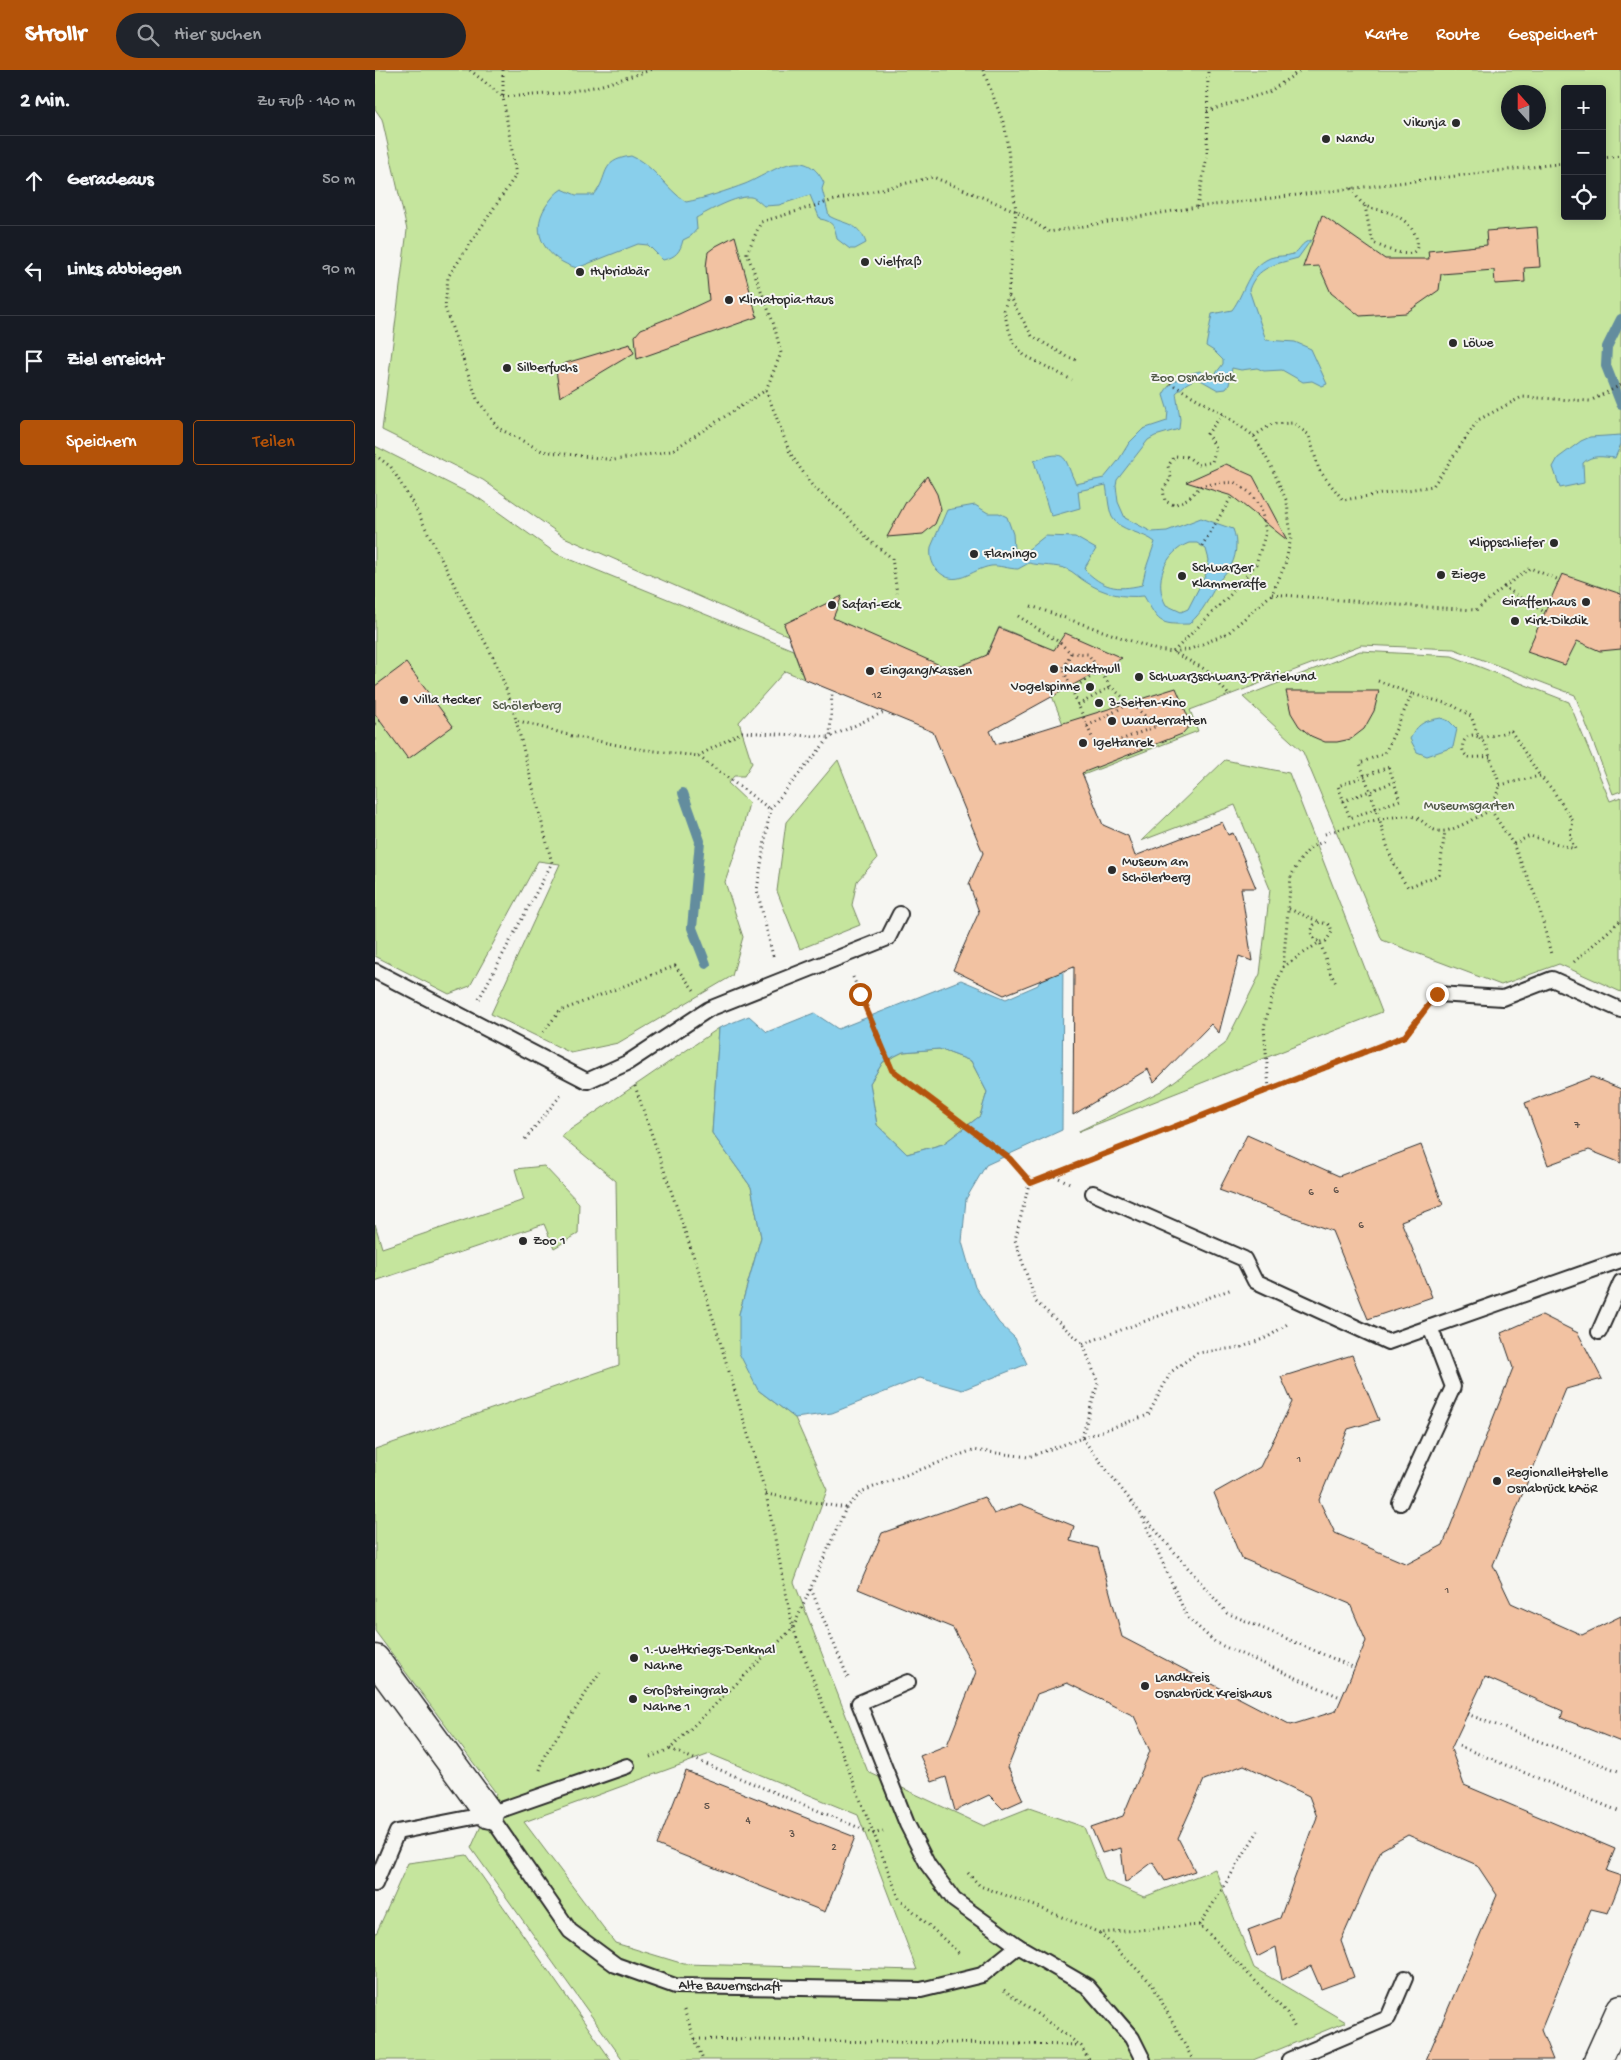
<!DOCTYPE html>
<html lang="de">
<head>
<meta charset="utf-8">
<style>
	:root { --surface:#171b24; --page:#20242c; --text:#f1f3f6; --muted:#9ea1a6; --line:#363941; --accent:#b45309 }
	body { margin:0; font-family:"Gochi Hand",sans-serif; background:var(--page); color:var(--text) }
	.controls { position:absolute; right:15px; top:15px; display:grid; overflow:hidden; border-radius:5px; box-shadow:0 2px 12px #0003 }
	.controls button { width:45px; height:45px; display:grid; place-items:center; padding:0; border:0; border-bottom:1px solid var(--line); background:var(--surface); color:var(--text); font:25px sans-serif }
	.compass { position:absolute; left:1126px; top:15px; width:45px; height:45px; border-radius:50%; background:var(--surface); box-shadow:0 2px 12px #0003; rotate:339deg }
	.stop { position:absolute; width:15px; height:15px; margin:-11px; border:4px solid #b45309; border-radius:50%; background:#fff }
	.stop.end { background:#b45309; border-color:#fff; box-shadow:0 1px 5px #0008 }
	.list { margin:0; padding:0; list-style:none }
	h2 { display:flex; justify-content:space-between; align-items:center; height:65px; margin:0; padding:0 20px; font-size:21px }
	h2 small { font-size:16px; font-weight:400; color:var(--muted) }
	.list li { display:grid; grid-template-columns:32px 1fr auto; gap:15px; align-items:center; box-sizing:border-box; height:90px; padding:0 20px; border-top:1px solid var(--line) }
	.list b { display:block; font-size:19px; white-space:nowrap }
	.list em { font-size:16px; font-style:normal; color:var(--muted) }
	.actions { display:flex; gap:10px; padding:15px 20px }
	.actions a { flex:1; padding:11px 0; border:1px solid var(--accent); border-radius:5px; text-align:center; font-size:18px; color:var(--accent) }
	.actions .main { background:var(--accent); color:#fff }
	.icon { flex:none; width:28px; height:28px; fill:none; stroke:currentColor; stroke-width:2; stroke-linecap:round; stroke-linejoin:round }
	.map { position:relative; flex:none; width:1246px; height:1990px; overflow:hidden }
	header { display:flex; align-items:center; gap:30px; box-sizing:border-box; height:70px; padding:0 25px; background:var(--accent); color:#fff }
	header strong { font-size:24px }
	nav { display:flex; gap:28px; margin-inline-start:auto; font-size:18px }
	.search { width:350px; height:45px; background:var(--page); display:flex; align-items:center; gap:12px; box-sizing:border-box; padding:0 18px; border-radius:28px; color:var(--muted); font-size:19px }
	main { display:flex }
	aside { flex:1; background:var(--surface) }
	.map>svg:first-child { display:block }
</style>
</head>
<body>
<header>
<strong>Strollr</strong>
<div class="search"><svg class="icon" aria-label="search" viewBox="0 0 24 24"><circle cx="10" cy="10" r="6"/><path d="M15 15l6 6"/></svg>Hier suchen</div>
<nav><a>Karte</a><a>Route</a><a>Gespeichert</a></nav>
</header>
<main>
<aside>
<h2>2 Min.<small>Zu Fuß · 140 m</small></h2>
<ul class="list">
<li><svg class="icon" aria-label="ahead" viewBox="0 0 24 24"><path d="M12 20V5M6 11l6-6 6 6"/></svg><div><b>Geradeaus</b></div><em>50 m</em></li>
<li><svg class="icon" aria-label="left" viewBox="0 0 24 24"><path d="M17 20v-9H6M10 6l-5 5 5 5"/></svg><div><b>Links abbiegen</b></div><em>90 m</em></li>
<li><svg class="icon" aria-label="arrive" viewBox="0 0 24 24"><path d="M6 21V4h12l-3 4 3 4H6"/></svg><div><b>Ziel erreicht</b></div></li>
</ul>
<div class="actions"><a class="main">Speichern</a><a>Teilen</a></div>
</aside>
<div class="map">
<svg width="1246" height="1990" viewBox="0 0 1246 1990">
	<rect width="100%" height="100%" fill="#f6f6f2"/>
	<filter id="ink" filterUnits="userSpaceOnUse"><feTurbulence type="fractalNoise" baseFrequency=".02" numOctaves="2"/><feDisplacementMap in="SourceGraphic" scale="10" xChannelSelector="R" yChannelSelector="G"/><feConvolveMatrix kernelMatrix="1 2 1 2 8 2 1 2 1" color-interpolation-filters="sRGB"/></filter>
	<g filter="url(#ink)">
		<g fill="#c5e59d" stroke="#788864" fill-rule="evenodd">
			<path d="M0,0h1246v721l-8,3 -38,-99 -121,-46 -93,-4 -171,65 8,21 -115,44 -53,-135 -31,-13 -14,32 -35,12 -104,-10 -282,-124 -81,-57 -101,-50 25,-200 -25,-111 -7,-10zM1190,19h37v127h-37zM1134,22h30v30h-30z"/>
			<path d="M0,376l105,53 77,55 236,96 11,29 -19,-8 -46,51 13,41 -8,13h-10l-6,7 21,20 -9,36 -15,43 18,55 -11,39 -114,67 -47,10 -80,-39 69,-150 -22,-3 -68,125 -21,8 -74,-38z"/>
			<path d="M985,581l92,5 117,46 41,99 11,-4v195l-62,-28 -58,21 -119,-45 -79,-188 -60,-55z"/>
			<path d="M463,690l39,99 -20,22 -5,24 8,20 -60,24 -23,-58 9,-69z"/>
			<path d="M850,690l64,13 93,239 -305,120 84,-41 64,-47 35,-70 10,-85 -35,-84 -94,36z"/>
			<path d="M344,958l-7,105 39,54 10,50 -22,77 19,76 37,28 32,72 -33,92 74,190 116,54 45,-18 55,19 21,53 39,17 71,-28 39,99 92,54 -93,38h-630l-152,-212 25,-55 -121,-162v-182l244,-84 -3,-184 -55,-45zM335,1684l148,61 59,155 -233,-6 -69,-21 -91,-121z"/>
			<path d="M564,979l32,12 16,31 -7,24 -37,28 -36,10 -30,-29 -7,-42 13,-21 20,-10z"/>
			<path d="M169,1096l35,37 -1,31 -24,14 -10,-24 -169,57v-57l7,24 142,-48 -9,-31z"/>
			<path d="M92,1785l144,205h-236v-124l33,-73z"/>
		</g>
		<g fill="#89cfeb" stroke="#638d9e" fill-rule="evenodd">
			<path d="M256,86c23,9 35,33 55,46 17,-3 43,-12 59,-18 27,-11 60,-41 79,-1l-2,6 7,27c16,9 30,6 37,27l-11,6h-5l-13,-10c-2,-12 -4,-18 -17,-20l-10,-24 -31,10 -15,1c-4,-3 -8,-8 -13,-9 -14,-2 -42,14 -55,21l1,11 -6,7 -8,4c-3,12 -7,17 -20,20l-15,-15 -10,-1 -61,24c-29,-8 -49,-34 -31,-62 5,-7 9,-13 16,-17l14,6h18c16,-19 4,-34 37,-39z"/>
			<path d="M936,170l-13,18c-21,6 -41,8 -49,32l17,50 29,2 16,7 16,35 -5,2 -10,-5 -9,1 -21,-12 -18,1 -7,-3 -16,2 -9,-2 -3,17 -3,4 -8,1 -21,-12 -11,6 -10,9 4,26 -1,10 -24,7 -7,4 -31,40 -1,6 2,16 7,16 27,14 15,-1 34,-13 32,11c5,12 4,30 -5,41 -3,4 -7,8 -10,12 -9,16 -15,30 -29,42 -31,1 -30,-2 -45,-28 -20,2 -40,-2 -58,-14 -7,-4 -12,-10 -19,-13 -10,-4 -27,-3 -38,-6l-11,6c-9,0 -19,-4 -27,-3 -20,3 -35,24 -54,4 -6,-7 -7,-15 -6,-23l16,-37 28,-5 13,8h11l8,4 6,17 1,15 4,5 7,-2 20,-16 30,1 21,12 -12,20c19,19 32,22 58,16l4,-17 9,-26c-12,-10 -36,-11 -43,-25 -4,-10 -4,-22 -6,-32l-28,6 2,17 -28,8 -3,-5 -15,-50c36,-14 29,-2 42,23l28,-6 14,-17 11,-18 14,-14 24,-8 1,-10 -5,-16c8,-16 21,-20 37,-24l4,3 9,3 10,-13v-4l-9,-9 -8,-5 6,-32 20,-4c13,-17 15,-42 38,-52 7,-3 16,-1 23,-4 8,-4 7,-11 18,-14zM814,473h8l9,6 3,11 -2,12 -19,37 -7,3 -15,-7c-13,-23 -1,-53 23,-62z"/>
			<path d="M1246,365v9l-6,14c-12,-1 -23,-4 -32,5l1,20 -24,5 -7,-21 5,-9 23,-17 9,-4z"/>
			<path d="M1066,648l8,3 8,8 -4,18 -26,9 -10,-4 -7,-13c8,-16 14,-18 31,-21z"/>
			<path d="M678,879l10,4 -1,177 -76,35 -20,34 -4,43 13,45 24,36 16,15 12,26 -65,26 -42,-12 -88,35 -37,5 -37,-28 -19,-37v-39l22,-77 -10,-50 -39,-54 7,-105 30,-12 18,16 47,-19 24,16 123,-49 45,19 32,-14zM564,979l32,12 16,31 -7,24 -37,28 -36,10 -30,-29 -7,-42 13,-21 20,-10z"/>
		</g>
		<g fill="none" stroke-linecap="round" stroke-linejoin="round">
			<g stroke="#638d9e" stroke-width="10">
				<path d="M1246,249l-14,28 -1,19 15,38"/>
				<path d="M308,723l17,48 -8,87 14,36"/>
			</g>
		</g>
		<g fill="#f2c2a2" stroke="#2b2b2b">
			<path d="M947,145l63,44h44l-1,-8 59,-6 -1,-14 51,-4 3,40 -16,1 1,14 -30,2 -1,-14 -53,4 -2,16 -33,23 -46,3 -29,-23 -12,-27 -16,1z"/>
			<path d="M360,166l22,81 -120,42 -2,-23 6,-7 38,-15 30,-14 -3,-33 2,-15 8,-6z"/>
			<path d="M255,274l4,9 -74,44 -4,-27 10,-7z"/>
			<path d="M851,394l27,12 34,64 -55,-44 -46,-14z"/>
			<path d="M552,406l10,18 4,15 -6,15 -12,10 -36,3 19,-35z"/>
			<path d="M1187,504l59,20v55l-21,2 -23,-10 -12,24 -38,-13z"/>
			<path d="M467,526l-9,22 118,52 36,-15 12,-27 55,22 11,-17 57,25 -132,73 6,13 180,-56 15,36 -9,10 -100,39 21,52 25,11 7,20 87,-34 6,13 5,-2 23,55h-15l11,73 -13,-5 -20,77 -8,-9 -57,58 -6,-13 -75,46 1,-148 -70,28 -51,-25 26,-58 -10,-28 14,-31 -50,-121 -129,-53 -20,-55z"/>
			<path d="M31,593l47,63 -45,33 -33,-45v-28z"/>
			<path d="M911,621h93l-5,20 -10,18 -13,10 -14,3h-12l-14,-6 -12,-10 -8,-13z"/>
			<path d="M1217,1007l29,12v74l-32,-13 -41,15 -23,-62z"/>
			<path d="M872,1065l92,41 82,-31 22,60 -42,16 31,76 -64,22 -36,-88 -113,-41z"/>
			<path d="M1167,1245l36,18 24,46 -36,10 -73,176 18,38 71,32 39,-19v126l-60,-24 2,-7 -78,-34 -34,72 13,36 151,64 -9,22 15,5v4l-13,33 -17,-4 -50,121 12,30h-127l71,-165 -20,-30 -69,-30 -27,15 -40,91 13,36 -33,12 -10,-23 -29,14 -6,-33 -19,10 -9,-27 32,-12 37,-101 -8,-21 -65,-31 -40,15 -26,58 17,33 -30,10 -12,-19 -28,21 -4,-35 -19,5 -11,-26 32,-11 27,-65 -16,-35 -67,-33 -30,11 -29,73 15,33 -20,9 -14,-14 -34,16 -9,-34 -14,5 -12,-26 27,-11 29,-73 -23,-44 -95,-39 24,-56 102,-36 10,17 26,-10 54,22 -4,15 28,7 24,89 169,88 45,-14 30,-70 -16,-37 -109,-46 -27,-65 46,-26 32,-65 -11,-25 71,-22 27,65 -31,9 -29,71 16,33 72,31 36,-19 70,-177 -12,-35z"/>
			<path d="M311,1701l169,66 -30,75 -168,-67z"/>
		</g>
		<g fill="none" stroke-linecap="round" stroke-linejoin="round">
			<defs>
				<g id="lane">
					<path d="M0,901l212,110 40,-18 82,-54 179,-71 12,-24"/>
					<path d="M1062,924l66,4 49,-19 69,31"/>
					<path d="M718,1123l151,66 11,22 133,61 233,-82"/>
					<path d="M1224,1262l22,-50"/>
					<path d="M1025,1433l53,-116 -23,-60"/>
					<path d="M533,1612l-49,21 48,121 21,41 26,35 64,46 69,40 45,52 11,22"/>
					<path d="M114,1744l81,117 46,34 59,21 246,4 61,-15 36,-29"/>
					<path d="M0,1814l22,-52 92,-18 138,-48"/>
					<path d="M914,1990l99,-42 17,-40"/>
				</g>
				<g id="street">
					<path d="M0,1589l114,155"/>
					<path d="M1223,1990l23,-51"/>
				</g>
			</defs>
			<use href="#lane" stroke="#2b2b2b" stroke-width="18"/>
			<use href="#street" stroke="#2b2b2b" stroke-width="31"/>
			<g stroke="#2b2b2b" stroke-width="3" stroke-dasharray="1 4" stroke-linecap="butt">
				<path d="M95,0l33,27"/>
				<path d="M128,0v27l13,78 -68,102 -3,31 32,91 21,29 44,23 72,9 57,-9 95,-61 15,-37 -7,-28 -27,-72 14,-31 70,-21 102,-24 83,34 33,21 148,-25 368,-44"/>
				<path d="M608,0l22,57 11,84 -8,85 -4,14 3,14 6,18 11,13 48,25"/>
				<path d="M128,27l59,-4 37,-7 52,-16"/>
				<path d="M832,41l62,-19 32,-22"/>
				<path d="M1227,88l19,-2"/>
				<path d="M977,118c4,7 7,14 14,18 5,3 10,3 15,4 16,4 33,14 36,31 4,24 -34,7 -43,2l-4,-11 -5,-26"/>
				<path d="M822,137l10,-51 1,-86"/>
				<path d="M634,226l23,40 34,20 13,5"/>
				<path d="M391,320l24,63 23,34 28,23 30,32 21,16 5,35"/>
				<path d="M848,344l-16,20 9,13 -4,15 -14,3 -10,-8 -13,-1 -7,10 3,12 -8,12 2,11 9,4 15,-7 13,-13 32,-3 15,10 12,16 5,24 -10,32 -23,28 -60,60 35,19 21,24"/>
				<path d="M879,366l18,-12 22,-1 15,12 10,35 24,30 90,-14 45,-66 44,-23 68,4 31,-16"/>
				<path d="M0,385l16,12 25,42 59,117c20,29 31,60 41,94l56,16 66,13 60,7 72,53"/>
				<path d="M827,476l30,-50"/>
				<path d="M1129,517l26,-19 29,12"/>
				<path d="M897,524l138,12 66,4 28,-23 42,26"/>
				<path d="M656,536l126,44 16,2 18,-3 37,-16 44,-39 13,-29 6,-27 -4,-36 -14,-32 -19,-34 -31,-22 -72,-42"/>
				<path d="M643,546l41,26 12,11 -8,16 34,80 60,-23 -46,-39 -23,-33 -17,-1"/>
				<path d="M1003,611l34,13 -27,59 -25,10c5,15 11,30 16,45 9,28 13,55 32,79l31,-12 6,-44"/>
				<path d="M697,619l28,-18"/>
				<path d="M703,635l33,-18"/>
				<path d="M0,654l5,-4"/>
				<path d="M712,656l44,-23"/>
				<path d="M323,686l44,-24 88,5 54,-25"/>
				<path d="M1115,687c-7,-1 -18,2 -23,-1 -8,-5 -5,-20 6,-21 2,0 5,2 7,2 10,0 22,-4 31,-6l29,45"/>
				<path d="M1014,697l11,33 -50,18 -12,-32z"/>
				<path d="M1125,715l40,-9 12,13 21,32 -3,16 5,12 -45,-13 -17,8"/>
				<path d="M968,731l51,-19"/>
				<path d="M1116,740l22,34 25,58 13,52"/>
				<path d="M950,764c16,-6 74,-22 90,-17 11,4 14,16 30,14 12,-2 34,-15 46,-21l9,-25 -15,-42 -6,-5 -8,-22 -19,-11 -40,-11"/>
				<path d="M914,839l31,13"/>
				<path d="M398,886l-16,-66 13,-81 60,-72 2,-46"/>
				<path d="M1199,892l47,-42"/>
				<path d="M908,897l37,-25 6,-1 6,-9 -2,-7 -10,-3 -6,3 -3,7 3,7 6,3 10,30 6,11"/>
				<path d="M478,907l39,93 118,89 21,24"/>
				<path d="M104,929l73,-136 -36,-143"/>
				<path d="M168,962l17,-21 115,-45 19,24"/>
				<path d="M260,1016l64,186 67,222 27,134 106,270 61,56"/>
				<path d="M894,1019l-5,-62 10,-37 9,-23 8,-91 9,-16 11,-13 16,-7"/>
				<path d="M150,1069l36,-44"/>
				<path d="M675,1104l22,10"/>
				<path d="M708,1274l149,-55"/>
				<path d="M707,1367l16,-54 -15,-39 -47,-42 -21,-62 14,-56 376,-147 17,-23"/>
				<path d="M707,1368l59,76 46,103 29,26 122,53"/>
				<path d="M391,1424l80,14"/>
				<path d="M770,1448l82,95 128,55"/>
				<path d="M436,1519l38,91"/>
				<path d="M1092,1644l154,58"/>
				<path d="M1084,1676l162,66"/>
				<path d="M295,1679l204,85 9,-3"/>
				<path d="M275,1687l20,-8 123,-121 53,-120 17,-17 110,-41 55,7 120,-42 23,-43 26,-19 45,-6 26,-10 21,-14"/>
				<path d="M165,1700l5,-15 55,-83"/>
				<path d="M593,1803l12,13 58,21 62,26 100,-8 87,88 9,17"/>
				<path d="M825,1855l58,-94"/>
				<path d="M725,1863l52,51 41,76"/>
				<path d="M629,1920l77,56 8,14"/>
				<path d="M309,1940l19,50"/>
				<path d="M320,1969l384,6"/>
			</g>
			<use href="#lane" stroke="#f6f6f2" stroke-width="14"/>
			<use href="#street" stroke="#f6f6f2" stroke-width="28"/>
		</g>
	</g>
	<g fill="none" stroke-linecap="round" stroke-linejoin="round" filter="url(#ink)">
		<path stroke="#b45309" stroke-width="6" d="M485,924l32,76 118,89 21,24 374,-147 32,-42"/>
	</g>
	<g fill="#2b2b2b" stroke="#f6f6f2" stroke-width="2">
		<circle cx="1081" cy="53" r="5"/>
		<circle cx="951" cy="69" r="5"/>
		<circle cx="490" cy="192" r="5"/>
		<circle cx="205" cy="202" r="5"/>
		<circle cx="354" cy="230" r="5"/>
		<circle cx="1078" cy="273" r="5"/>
		<circle cx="132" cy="298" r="5"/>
		<circle cx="1179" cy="473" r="5"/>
		<circle cx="599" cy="484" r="5"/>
		<circle cx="1066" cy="505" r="5"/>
		<circle cx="807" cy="506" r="5"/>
		<circle cx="1211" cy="532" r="5"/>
		<circle cx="457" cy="535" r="5"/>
		<circle cx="1140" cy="551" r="5"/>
		<circle cx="679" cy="599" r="5"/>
		<circle cx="495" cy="601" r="5"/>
		<circle cx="764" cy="607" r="5"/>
		<circle cx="715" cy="617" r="5"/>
		<circle cx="29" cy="630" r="5"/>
		<circle cx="724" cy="633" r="5"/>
		<circle cx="737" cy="651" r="5"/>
		<circle cx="708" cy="673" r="5"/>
		<circle cx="737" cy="800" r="5"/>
		<circle cx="148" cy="1171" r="5"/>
		<circle cx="1122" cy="1411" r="5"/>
		<circle cx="259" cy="1588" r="5"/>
		<circle cx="770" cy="1616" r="5"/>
		<circle cx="258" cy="1629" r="5"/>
	</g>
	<g text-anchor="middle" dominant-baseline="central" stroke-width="4" stroke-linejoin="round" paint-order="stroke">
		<g font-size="11" fill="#5d5149">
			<text x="502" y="626">12</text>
			<text x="1202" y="1056">7</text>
			<text x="961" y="1121">6</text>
			<text x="936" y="1123">6</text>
			<text x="986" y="1156">6</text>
			<text x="924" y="1390">1</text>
			<text x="1072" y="1521">1</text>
			<text x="332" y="1737">5</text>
			<text x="373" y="1751">4</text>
			<text x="417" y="1765">3</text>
			<text x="459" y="1778">2</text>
		</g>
		<g font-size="14" fill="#2b2b2b" stroke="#f6f6f2" text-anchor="start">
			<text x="1071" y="53" text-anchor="end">Vikunja</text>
			<text x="961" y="69">Nandu</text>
			<text x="500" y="192">Vielfraß</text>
			<text x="215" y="202">Hybridbär</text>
			<text x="364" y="230">Klimatopia-Haus</text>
			<text x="1088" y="273">Löwe</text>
			<text x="142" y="298">Silberfuchs</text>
			<text x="1169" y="473" text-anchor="end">Klippschliefer</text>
			<text x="609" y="484">Flamingo</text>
			<text x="817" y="498">Schwarzer<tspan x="817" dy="16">Klammeraffe</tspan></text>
			<text x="1076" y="505">Ziege</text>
			<text x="1201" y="532" text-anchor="end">Giraffenhaus</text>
			<text x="467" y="535">Safari-Eck</text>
			<text x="1150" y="551">Kirk-Dikdik</text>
			<text x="689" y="599">Nacktmull</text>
			<text x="505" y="601">Eingang/Kassen</text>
			<text x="774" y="607">Schwarzschwanz-Präriehund</text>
			<text x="705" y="617" text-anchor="end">Vogelspinne</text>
			<text x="39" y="630">Villa Hecker</text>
			<text x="734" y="633">3-Seiten-Kino</text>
			<text x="747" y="651">Wanderratten</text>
			<text x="718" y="673">Igeltanrek</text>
			<text x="747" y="792">Museum am<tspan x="747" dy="16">Schölerberg</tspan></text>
			<text x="158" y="1171">Zoo 1</text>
			<text x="1132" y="1403">Regionalleitstelle<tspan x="1132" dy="16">Osnabrück kAöR</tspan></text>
			<text x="269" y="1580">1.-Weltkriegs-Denkmal<tspan x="269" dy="16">Nahne</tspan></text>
			<text x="780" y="1608">Landkreis<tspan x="780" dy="16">Osnabrück Kreishaus</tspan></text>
			<text x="268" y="1621">Großsteingrab<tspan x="268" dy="16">Nahne 1</tspan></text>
		</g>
		<g font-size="14" fill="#525a48" stroke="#f6f6f2">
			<text x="818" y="308">Zoo Osnabrück</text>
			<text x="152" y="636">Schölerberg</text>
			<text x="1094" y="736">Museumsgarten</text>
		</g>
		<g font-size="14" fill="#2b2b2b" stroke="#f6f6f2">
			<text transform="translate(355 1917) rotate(1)">Alte Bauernschaft</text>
		</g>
	</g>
</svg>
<div class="controls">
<button>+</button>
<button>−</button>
<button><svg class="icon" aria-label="locate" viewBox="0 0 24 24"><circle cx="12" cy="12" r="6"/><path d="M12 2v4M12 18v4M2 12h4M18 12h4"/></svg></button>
</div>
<svg class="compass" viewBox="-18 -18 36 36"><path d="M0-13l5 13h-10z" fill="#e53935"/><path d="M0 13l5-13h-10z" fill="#9ea1a6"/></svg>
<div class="stop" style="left:485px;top:924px"></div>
<div class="stop end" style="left:1062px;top:924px"></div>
</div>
</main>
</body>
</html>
